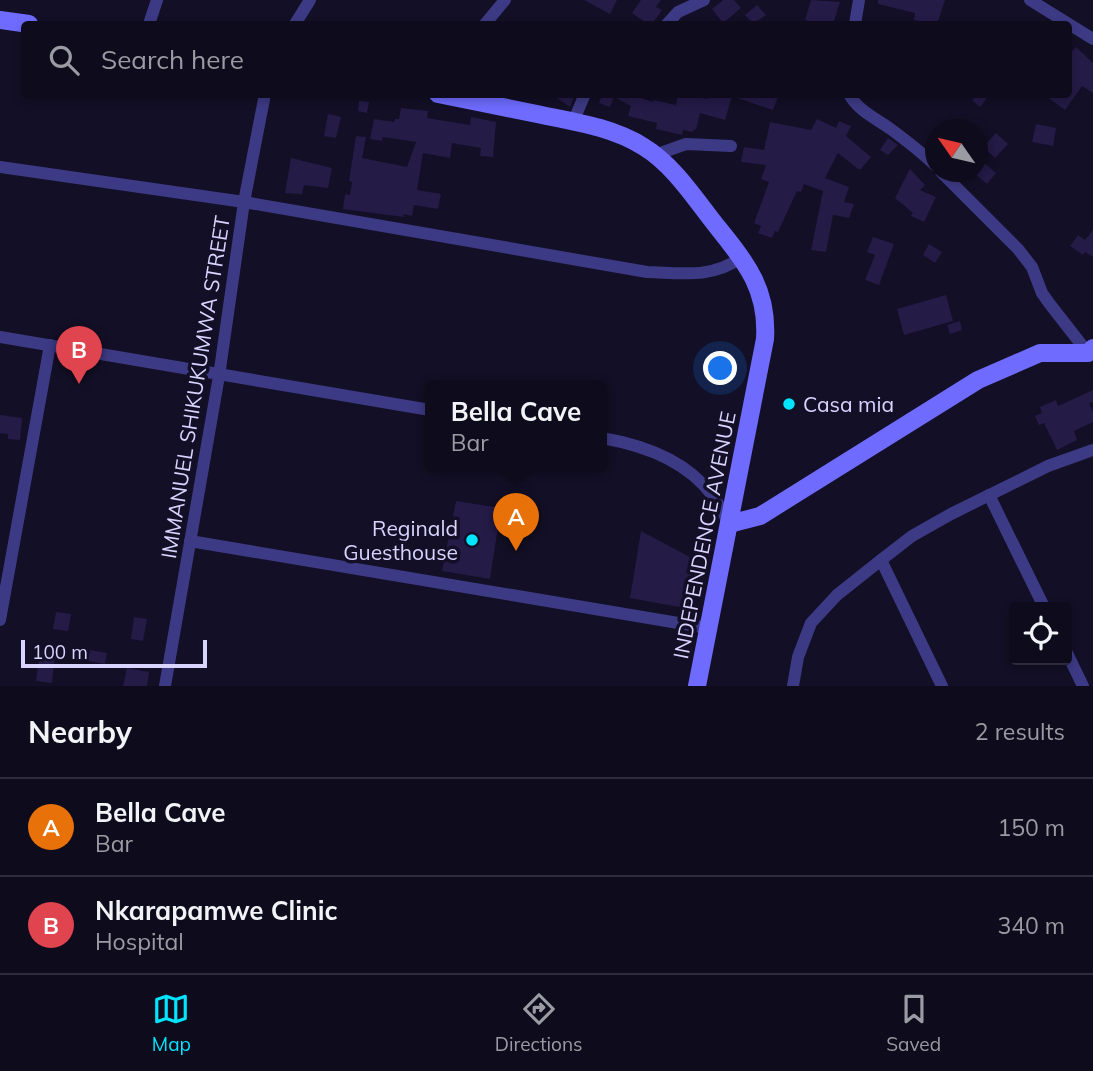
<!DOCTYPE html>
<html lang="en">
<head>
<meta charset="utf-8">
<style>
	:root { --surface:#0e0b1c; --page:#1c1929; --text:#f1f3f6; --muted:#9b9ba3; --line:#2e2b3b; --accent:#00e5ff }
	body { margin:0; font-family:Mulish,sans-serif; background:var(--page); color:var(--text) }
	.controls { position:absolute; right:21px; bottom:21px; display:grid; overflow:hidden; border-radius:7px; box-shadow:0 4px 10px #0003 }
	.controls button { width:63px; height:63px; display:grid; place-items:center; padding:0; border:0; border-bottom:2px solid var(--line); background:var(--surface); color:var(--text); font:35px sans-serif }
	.compass { position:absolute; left:925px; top:119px; width:63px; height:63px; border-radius:50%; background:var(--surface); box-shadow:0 4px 10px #0003; rotate:304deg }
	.scale { position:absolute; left:21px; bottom:18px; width:186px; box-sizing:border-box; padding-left:7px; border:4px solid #d9d4ff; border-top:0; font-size:19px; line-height:24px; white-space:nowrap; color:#d9d4ff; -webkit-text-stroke:5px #130f26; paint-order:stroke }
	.you { position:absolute; left:721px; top:369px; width:24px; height:24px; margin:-18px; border:5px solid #fff; border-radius:50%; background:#1a73e8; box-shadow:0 0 0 10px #1a73e833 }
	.badge { display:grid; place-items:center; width:46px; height:46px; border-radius:50%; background:var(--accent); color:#fff; font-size:23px; font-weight:700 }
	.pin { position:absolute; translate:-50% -58px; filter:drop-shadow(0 2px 4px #0008) }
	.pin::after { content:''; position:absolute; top:37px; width:24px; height:21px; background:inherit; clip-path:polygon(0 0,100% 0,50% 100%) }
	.popup { position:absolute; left:425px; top:380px; width:182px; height:91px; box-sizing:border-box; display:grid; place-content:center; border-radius:7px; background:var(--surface); filter:drop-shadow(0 2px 5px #0005); font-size:23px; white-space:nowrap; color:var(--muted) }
	.popup b { font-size:26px; color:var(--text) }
	.popup::after { content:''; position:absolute; left:50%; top:100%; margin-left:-14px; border:14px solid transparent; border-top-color:var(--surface) }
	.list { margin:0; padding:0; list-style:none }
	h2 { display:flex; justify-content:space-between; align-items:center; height:91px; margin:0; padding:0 28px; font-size:30px }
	h2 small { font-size:23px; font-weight:400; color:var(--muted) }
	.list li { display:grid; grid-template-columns:46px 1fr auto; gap:21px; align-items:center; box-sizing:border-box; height:98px; padding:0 28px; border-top:2px solid var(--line) }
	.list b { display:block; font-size:26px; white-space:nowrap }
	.list p { margin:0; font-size:23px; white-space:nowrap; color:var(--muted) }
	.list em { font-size:23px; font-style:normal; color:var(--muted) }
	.icon { flex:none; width:38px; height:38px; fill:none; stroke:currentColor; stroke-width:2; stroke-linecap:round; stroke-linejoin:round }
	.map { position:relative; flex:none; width:1093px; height:686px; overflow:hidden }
	.search { position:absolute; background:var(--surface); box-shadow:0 4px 10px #0003; left:21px; right:21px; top:21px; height:77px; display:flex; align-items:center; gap:18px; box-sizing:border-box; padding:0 24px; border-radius:7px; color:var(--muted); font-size:26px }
	.sheet { height:287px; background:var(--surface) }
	nav { display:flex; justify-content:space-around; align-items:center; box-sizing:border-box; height:98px; border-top:2px solid var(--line); background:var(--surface); font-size:19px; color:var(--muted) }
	nav a { display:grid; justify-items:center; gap:4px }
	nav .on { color:var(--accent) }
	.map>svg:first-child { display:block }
</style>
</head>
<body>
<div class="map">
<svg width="1093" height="686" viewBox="0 0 1093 686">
	<rect width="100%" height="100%" fill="#130f26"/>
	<g fill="#241b47">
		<path d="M584,0h33l-7,14z"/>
		<path d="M641,0h20l-5,7 6,3 -10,14h-4l-16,-11z"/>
		<path d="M723,0h11l7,8 -18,15 -11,-14z"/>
		<path d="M811,0l29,2 -7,22h-11l-17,-4z"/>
		<path d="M878,0h67l-8,24 -23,-4 1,-7 -37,-9z"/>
		<path d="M757,5l9,10 -13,9 -8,-9z"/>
		<path d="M1076,47l17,16v30l-11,-7 -17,24 -22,-16h25v-38z"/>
		<path d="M551,94h19l4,3 -4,10z"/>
		<path d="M602,94h28l23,8v-2l23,5 2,-11 30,5 1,-5h70l-6,16 -41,-14 -7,24 -25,-7 -4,17 -2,-1 -1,3 -10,-2 -1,5 -26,-6 1,-6 -29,-7 3,-10 -17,-9 -4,10 -11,-4z"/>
		<path d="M977,94h13l-10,13 -8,-7z"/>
		<path d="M359,101l10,1 -2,11 -9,-2z"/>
		<path d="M401,108l27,3 -1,7 43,7 1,-8 25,5 -3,35 -13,-1 1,-8 -29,-5 -2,15 -27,-5 -6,37 24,4 -3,15 -24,-4 -2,11 -9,-2 1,3 -61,-8 2,-15 5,1 2,-13 -3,-1 7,-45 10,1 -4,21 45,9 9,-25 -33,-5 -1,4 -12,-2 4,-20 20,3 1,-3h4z"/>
		<path d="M328,114l13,3 -5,21 -12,-2z"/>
		<path d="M817,119l19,9 3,-7 12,5 -5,10 25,21 -10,12h-3l-20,-16 -13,25 24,9 -5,15 10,2 -5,14 -16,-3 -7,37 -15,-2 12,-59 -19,-7 -3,8 -4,-1 -19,41 -3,-1 -3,7 -14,-5 3,-7 -7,-3 15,-41 -8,-3 5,-14 -25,-3 3,-15 20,3 6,-28 41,8z"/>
		<path d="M1036,124l20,4 -3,18 -21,-4z"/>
		<path d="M996,133l12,11 -13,14 -12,-11z"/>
		<path d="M888,138l10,7 -10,10 -8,-5z"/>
		<path d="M291,158l41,10 -4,20 -24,-3 -2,9 -17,-1z"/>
		<path d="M982,161l14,12 -9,11 -14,-12h4v-6z"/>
		<path d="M910,169l15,16 -5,5 16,7 -12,25 -13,-6 2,-3 -18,-15z"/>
		<path d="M1093,230v27l-8,-5 -2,3 -13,-9 8,-11 7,5z"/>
		<path d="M873,237l21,7 -15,41 -14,-5 10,-25 -8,-3z"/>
		<path d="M929,244l13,8 -7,11 -12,-8z"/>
		<path d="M946,295l7,26 -49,14 -7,-26z"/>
		<path d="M960,321l2,9 -12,4 -3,-9z"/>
		<path d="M1093,390v12l-4,1 4,9v10l-19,9 3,9 -20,10 -13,-27 -5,2 -4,-9 7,-3 -2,-6 16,-7 2,6z"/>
		<path d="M0,415l22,3 -2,22 -12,-1v-5l-8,-1z"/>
		<path d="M456,501l45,7 -11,71 -48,-8z"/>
		<path d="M641,531l60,32 -11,39 -11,5 -49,-9z"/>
		<path d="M56,612l15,2 -3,17 -15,-2z"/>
		<path d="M134,617l13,2 -4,22 -12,-2z"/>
		<path d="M90,650l17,3 -2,11 -17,-3z"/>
		<path d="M40,651l15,2 -3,30 -16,-2z"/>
		<path d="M127,668l22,4 -2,14h-24z"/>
	</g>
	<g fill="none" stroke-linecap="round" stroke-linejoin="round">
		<g stroke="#3d3a85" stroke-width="12">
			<path d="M1030,0l63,39"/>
			<path d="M149,24l8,-24"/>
			<path d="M295,24l15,-24"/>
			<path d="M485,24l20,-24"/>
			<path d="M667,24l11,-12 26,-12"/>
			<path d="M855,24l4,-24"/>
			<path d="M849,94c9,17 28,25 43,36 15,11 30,23 44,36"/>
			<path d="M573,122l12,-28"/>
			<path d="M655,155l31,-11 45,2"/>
			<path d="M0,167l244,35 403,70c35,1 65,7 95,-15"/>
			<path d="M941,172l77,77 14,18 10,26 7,10 39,50"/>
			<path d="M0,337l430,73"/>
			<path d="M602,438c41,7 84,22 110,57 7,9 12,19 17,29"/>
			<path d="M989,495l55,112"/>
			<path d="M190,541l518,87"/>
			<path d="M881,560l61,126"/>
			<path d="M0,620l50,-275"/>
			<path d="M1067,653l16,33"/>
			<path d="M165,686l54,-310 25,-174 21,-108"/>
			<path d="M793,686l5,-29 13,-34 26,-28 44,-35 31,-24 39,-22 97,-48 45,-16"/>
		</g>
		<g stroke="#6f6bff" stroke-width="18">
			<path d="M0,20l29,4"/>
			<path d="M438,94c31,6 63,13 94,19 37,8 79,13 112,34 31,19 53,55 75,82 29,36 49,62 46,110l-68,347"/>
			<path d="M729,524l31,-8 218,-136 62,-27h48l5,-5"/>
		</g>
	</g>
	<g fill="#00e5ff" stroke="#130f26" stroke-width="2.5">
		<circle cx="789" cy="404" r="7"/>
		<circle cx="472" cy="540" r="7"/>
	</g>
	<g text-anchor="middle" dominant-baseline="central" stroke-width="7" stroke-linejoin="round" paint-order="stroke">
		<g font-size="21" fill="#d9d4ff" stroke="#130f26">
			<text transform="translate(195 387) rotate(-81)">IMMANUEL SHIKUKUMWA STREET</text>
			<text transform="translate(704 535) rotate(-79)">INDEPENDENCE AVENUE</text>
		</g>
		<g font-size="21" fill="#d9d4ff" stroke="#130f26" text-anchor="start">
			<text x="803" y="404">Casa mia</text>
			<text x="458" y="528" text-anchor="end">Reginald<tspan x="458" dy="24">Guesthouse</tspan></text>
		</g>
	</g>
</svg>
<div class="controls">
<button><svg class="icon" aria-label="locate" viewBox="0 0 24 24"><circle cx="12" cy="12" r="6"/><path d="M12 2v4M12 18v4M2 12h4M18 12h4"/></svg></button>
</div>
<svg class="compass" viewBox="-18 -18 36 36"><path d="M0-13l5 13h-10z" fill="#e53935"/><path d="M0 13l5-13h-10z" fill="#9b9ba3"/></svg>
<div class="scale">100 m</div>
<div class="you"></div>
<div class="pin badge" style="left:516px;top:551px;background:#e8710a">A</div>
<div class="popup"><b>Bella Cave</b>Bar</div>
<div class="pin badge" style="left:79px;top:384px;background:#e0444e">B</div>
<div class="search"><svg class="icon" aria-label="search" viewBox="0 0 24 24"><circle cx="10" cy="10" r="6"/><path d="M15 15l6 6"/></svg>Search here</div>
</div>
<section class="sheet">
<h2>Nearby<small>2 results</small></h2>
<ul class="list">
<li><span class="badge" style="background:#e8710a">A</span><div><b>Bella Cave</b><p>Bar</p></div><em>150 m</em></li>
<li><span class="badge" style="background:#e0444e">B</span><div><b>Nkarapamwe Clinic</b><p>Hospital</p></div><em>340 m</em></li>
</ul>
</section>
<nav>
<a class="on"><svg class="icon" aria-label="map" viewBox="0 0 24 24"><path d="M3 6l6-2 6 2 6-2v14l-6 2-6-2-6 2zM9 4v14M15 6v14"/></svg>Map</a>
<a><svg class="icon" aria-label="directions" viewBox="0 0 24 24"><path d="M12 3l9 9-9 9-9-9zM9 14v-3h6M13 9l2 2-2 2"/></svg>Directions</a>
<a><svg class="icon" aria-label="saved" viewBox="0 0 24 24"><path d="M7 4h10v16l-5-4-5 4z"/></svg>Saved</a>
</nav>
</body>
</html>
